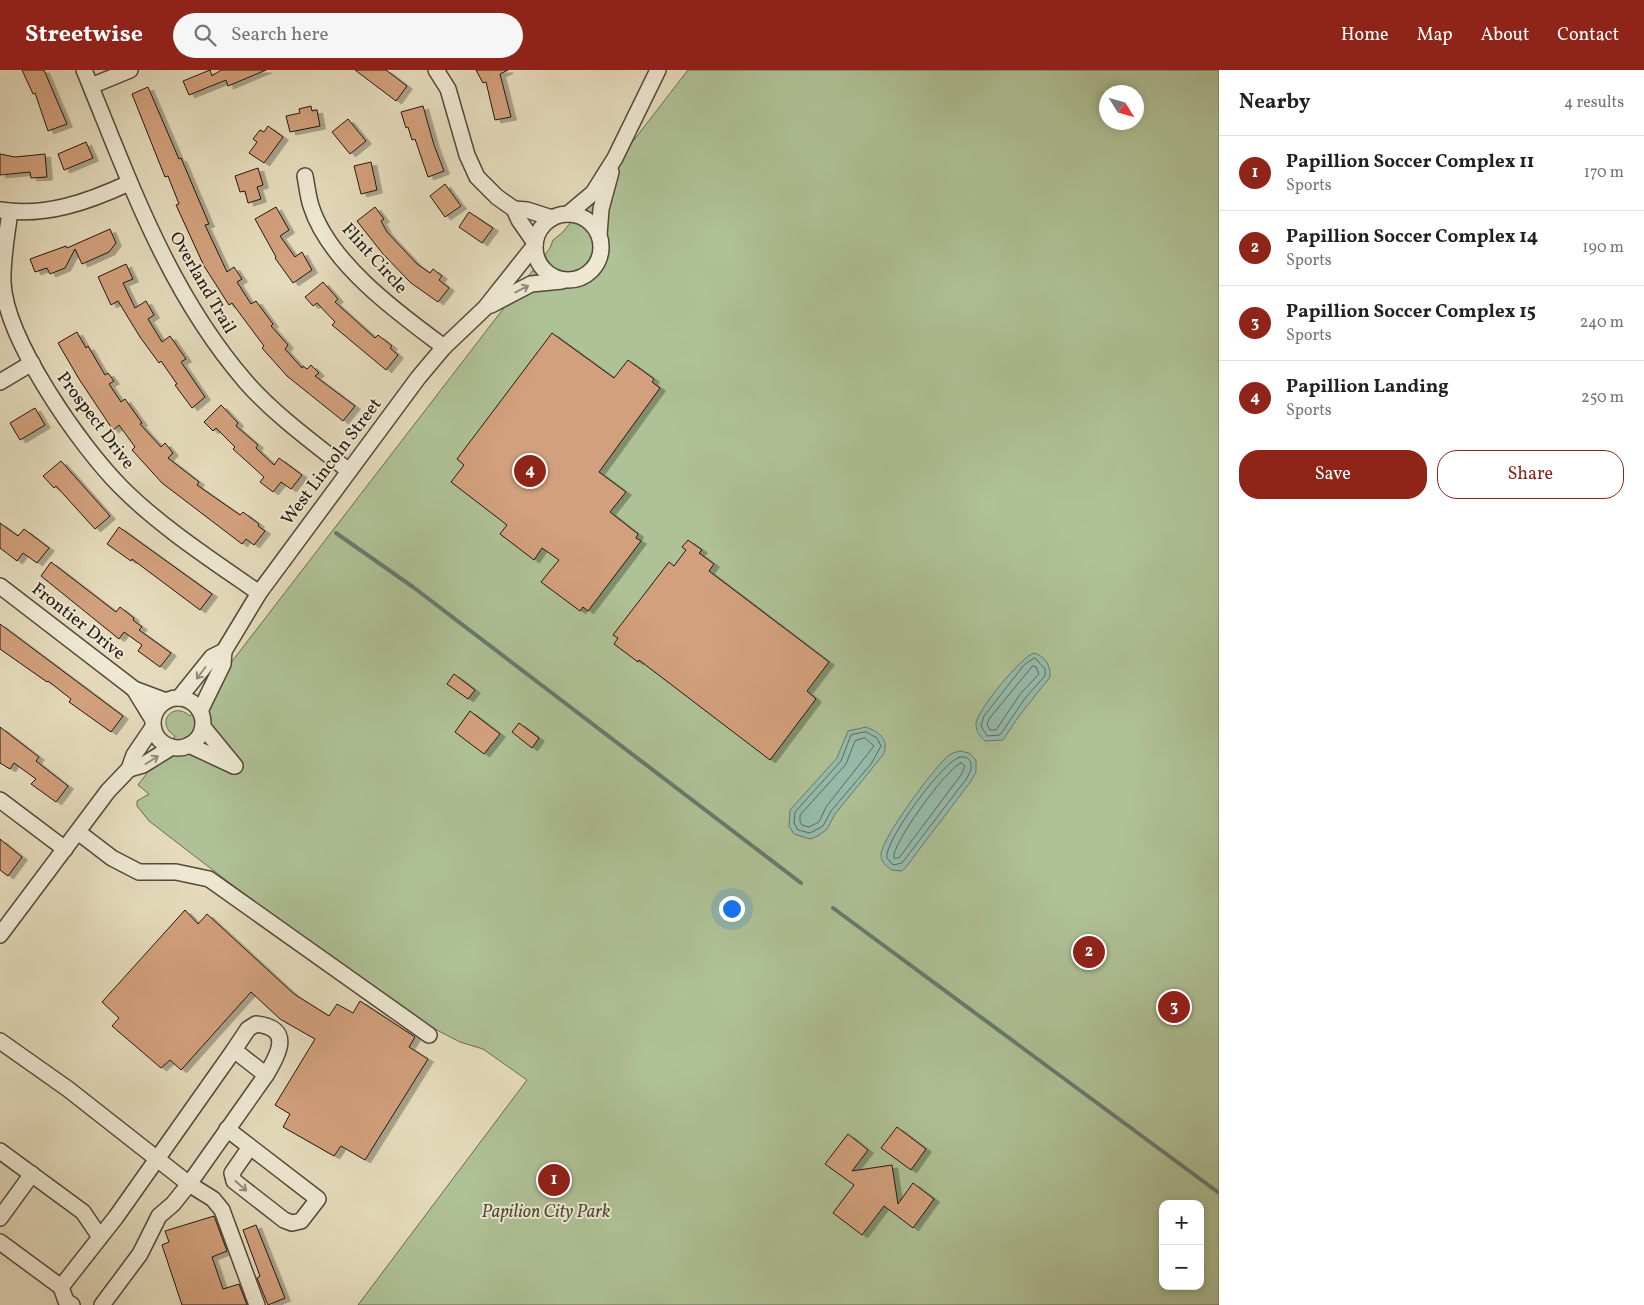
<!DOCTYPE html>
<html lang="en">
<head>
<meta charset="utf-8">
<style>
	:root { --surface:#fff; --page:#f6f6f6; --text:#202124; --muted:#757577; --line:#e0e0e0; --accent:#8f2418 }
	body { margin:0; font-family:Vollkorn,serif; background:var(--page); color:var(--text) }
	.controls { position:absolute; right:15px; bottom:15px; display:grid; overflow:hidden; border-radius:10px; box-shadow:0 2px 8px #0003 }
	.controls button { width:45px; height:45px; display:grid; place-items:center; padding:0; border:0; border-bottom:1px solid var(--line); background:var(--surface); color:var(--text); font:25px sans-serif }
	.compass { position:absolute; left:1099px; top:15px; width:45px; height:45px; border-radius:50%; background:var(--surface); box-shadow:0 2px 8px #0003; rotate:127deg }
	.you { position:absolute; left:731px; top:838px; width:18px; height:18px; margin:-12px; border:4px solid #fff; border-radius:50%; background:#1a73e8; box-shadow:0 0 0 8px #1a73e833 }
	.badge { display:grid; place-items:center; width:32px; height:32px; border-radius:50%; background:var(--accent); color:#fff; font-size:16px; font-weight:700 }
	.pin { position:absolute; translate:-50% -50%; border:2px solid #fff; box-shadow:0 1px 5px #0006 }
	.list { margin:0; padding:0; list-style:none }
	h2 { display:flex; justify-content:space-between; align-items:center; height:65px; margin:0; padding:0 20px; font-size:21px }
	h2 small { font-size:16px; font-weight:400; color:var(--muted) }
	.list li { display:grid; grid-template-columns:32px 1fr auto; gap:15px; align-items:center; box-sizing:border-box; height:75px; padding:0 20px; border-top:1px solid var(--line) }
	.list b { display:block; font-size:19px; white-space:nowrap }
	.list p { margin:0; font-size:16px; white-space:nowrap; color:var(--muted) }
	.list em { font-size:16px; font-style:normal; color:var(--muted) }
	.actions { display:flex; gap:10px; padding:15px 20px }
	.actions a { flex:1; padding:11px 0; border:1px solid var(--accent); border-radius:20px; text-align:center; font-size:18px; color:var(--accent) }
	.actions .main { background:var(--accent); color:#fff }
	.icon { flex:none; width:28px; height:28px; fill:none; stroke:currentColor; stroke-width:2; stroke-linecap:round; stroke-linejoin:round }
	.map { position:relative; flex:none; width:1219px; height:1235px; overflow:hidden }
	header { display:flex; align-items:center; gap:30px; box-sizing:border-box; height:70px; padding:0 25px; background:var(--accent); color:#fff }
	header strong { font-size:24px }
	nav { display:flex; gap:28px; margin-inline-start:auto; font-size:18px }
	.search { width:350px; height:45px; background:var(--page); display:flex; align-items:center; gap:12px; box-sizing:border-box; padding:0 18px; border-radius:28px; color:var(--muted); font-size:19px }
	main { display:flex }
	aside { flex:1; background:var(--surface) }
	.map>svg:first-child { display:block }
</style>
</head>
<body>
<header>
<strong>Streetwise</strong>
<div class="search"><svg class="icon" aria-label="search" viewBox="0 0 24 24"><circle cx="10" cy="10" r="6"/><path d="M15 15l6 6"/></svg>Search here</div>
<nav><a>Home</a><a>Map</a><a>About</a><a>Contact</a></nav>
</header>
<main>
<div class="map">
<svg width="1219" height="1235" viewBox="0 0 1219 1235">
	<defs>
		<filter id="shadow"><feDropShadow dx="5.5" dy="3" stdDeviation="0" flood-color="#0004"/></filter>
	</defs>
	<rect width="100%" height="100%" fill="#e5dbbc"/>
	<filter id="stains"><feTurbulence type="fractalNoise" baseFrequency=".004" numOctaves="4"/><feColorMatrix values="0 0 0 0 .2 0 0 0 0 .09 0 0 0 0 .02 0 0 0 .5 -.17"/></filter>
	<radialGradient id="worn" r=".72"><stop offset=".6" stop-color="#630" stop-opacity="0"/><stop offset="1" stop-color="#630" stop-opacity=".3"/></radialGradient>
	<path fill="#afc196" stroke="#6a6c53" fill-rule="evenodd" d="M688,0h531v1235h-861l169,-225 -44,-31 -23,-7 -31,-16 -142,-99 -138,-106 -12,-15v-5l12,-7 -11,-9 37,-49c-20,-12 -3,-36 15,-20l360,-468 3,-8 10,-8zM1106,22h30v30h-30zM1163,1134h37v82h-37z"/>
	<g fill="#96bcac" stroke="#687a6e">
		<path d="M1034,583c11,3 17,13 16,24l-31,39 -16,24 -18,1c-5,-5 -9,-9 -9,-17 0,-13 46,-68 58,-71z"/>
		<path d="M866,657c14,5 24,14 17,28l-48,59 -8,15 -9,7 -8,3 -16,-5 -5,-8 1,-16 47,-52 11,-27z"/>
		<path d="M960,681l9,2 7,7v12l-5,9 -65,86 -4,4 -10,-1c-6,-4 -11,-8 -11,-15 -1,-15 55,-90 68,-100 3,-2 7,-3 11,-4z"/>
	</g>
	<g fill="none" stroke-linecap="round" stroke-linejoin="round">
		<g stroke="#5d6a5e" stroke-width="1">
			<path d="M1035,588l10,11v7l-19,21 -26,38 -13,1 -6,-10 3,-10 40,-51z"/>
			<path d="M1033,596l3,1 3,7 -18,19 -25,37h-6l-3,-5 2,-6z"/>
			<path d="M866,662l11,6 4,8 -10,18 -40,47 -8,15 -13,7 -12,-3 -4,-7 1,-11 46,-51 10,-26z"/>
			<path d="M865,668l9,8 -48,61 -7,15 -10,5 -7,-2 -2,-4v-6l46,-51 9,-23z"/>
			<path d="M960,687h6l5,5v8l-4,8 -65,85 -9,2 -6,-7c-4,-16 57,-98 73,-101z"/>
			<path d="M961,693l4,3 -4,9 -62,83h-5c-5,-10 54,-92 67,-95z"/>
		</g>
		<g stroke="#687a6e" stroke-width="4">
			<path d="M336,463l77,54 388,296"/>
			<path d="M833,838l386,285"/>
		</g>
	</g>
	<g fill="#d2a07b" stroke="#241810" filter="url(#shadow)">
		<path d="M22,0h22l23,54 -19,7 -13,-38 -2,1z"/>
		<path d="M210,0l2,6 9,-6h45l-38,16 -2,-6 -37,15 -6,-14z"/>
		<path d="M355,0h31l21,16 -11,15z"/>
		<path d="M476,0h32l-8,4 11,43 -16,3 -9,-38 -3,1z"/>
		<path d="M148,17l31,72 2,-1 28,66 -4,1 22,47 7,-5 8,12 -5,3 14,22 5,-3 17,23 -2,2 17,19 -3,4 17,19 1,-2 4,3 4,-4 8,8 -4,3 40,30 -12,15 -56,-45 -25,-28 2,-2 -32,-43 -3,2 -25,-39 -28,-61 3,-1 -11,-28 -3,1 -33,-83z"/>
		<path d="M311,36l1,5 5,-1 3,16 -30,6 -4,-16 14,-3 -1,-4z"/>
		<path d="M423,36l11,39 10,26 -16,6 -13,-38 -3,1 -4,-13 -2,1 -5,-16z"/>
		<path d="M348,49l18,22 -16,13 -18,-22z"/>
		<path d="M268,56l15,11 -19,26 -15,-10 8,-11 -4,-3 7,-9 4,2z"/>
		<path d="M86,72l7,16 -29,12 -6,-16z"/>
		<path d="M0,84l15,3 30,-3 2,23 -16,1 -1,-6 -30,3z"/>
		<path d="M371,92l6,28 -16,4 -7,-28z"/>
		<path d="M258,98l5,17 -6,2 4,12 -13,4 -3,-12 -5,1 -5,-16z"/>
		<path d="M445,114l16,22 -16,11 -15,-21z"/>
		<path d="M276,137l13,23 -9,6 15,21 7,-5 10,18 -19,13 -18,-25 1,-1 -21,-38z"/>
		<path d="M375,137l9,12 -3,2 6,11 30,32 13,9 3,-4 9,7 -3,4 10,8 -11,14 -27,-19 -28,-29 -26,-33z"/>
		<path d="M469,142l24,16 -11,15 -23,-16z"/>
		<path d="M110,159l6,14 -7,9 -27,12 -7,-15 -10,19 -15,6 -3,-6 -12,4 -5,-13 36,-13 1,2z"/>
		<path d="M126,194l7,15 -10,4 12,25 11,-7 8,14 -6,4 14,23 8,-6 16,23 -5,3 24,35 -13,11 -17,-23 2,-1 -16,-23 -2,2 -19,-26 -22,-36 -7,4 -13,-28z"/>
		<path d="M323,212l15,17 -3,3 40,36 3,-3 14,11 -2,2 8,7 -12,15 -54,-45 3,-3 -18,-19 -4,3 -8,-9z"/>
		<path d="M77,262l9,16 2,-2 17,29 3,-2 6,8 -5,3 12,18 4,-3 17,24 -2,1 21,23 4,-4 8,10 -5,5 31,24 -2,3 43,30 3,-3 16,12 -1,2 7,5 -11,14 -8,-6 -4,5 -80,-61 -30,-33 3,-3 -16,-22 -6,5 -34,-51 -21,-36z"/>
		<path d="M552,263l62,45 14,-18 26,19 -2,3 8,6 -61,84 27,20 -16,20 28,22 -2,4 5,3 -53,70 -5,-4 -3,4 -39,-29 18,-22 -17,-12 -8,12 -34,-26 7,-9 -56,-43 13,-17 -7,-6z"/>
		<path d="M221,335l17,18 -2,3 22,19 -2,3 18,17 5,-7 23,17 -11,14 -10,-7 -8,10 -13,-10 4,-5 -31,-28 2,-2 -19,-19 -3,3 -9,-9z"/>
		<path d="M35,338l10,17 -25,15 -10,-17z"/>
		<path d="M61,391l49,55 -15,13 -39,-43 -2,2 -11,-12z"/>
		<path d="M0,453l18,13 6,-7 25,19 -12,15 -14,-10 -6,8 -17,-13z"/>
		<path d="M119,457l93,67 -12,16 -68,-51 -1,2 -24,-17z"/>
		<path d="M688,470l14,10 -3,3 15,11 -5,7 120,91 -22,29 9,8 -46,61 -131,-100 -1,2 -24,-18 4,-6 -5,-3 56,-73 5,4 12,-16 -4,-3z"/>
		<path d="M51,492l65,50 4,-5 14,11 -1,2 9,7 -3,3 32,23 -11,14 -22,-16 4,-6 -18,-13 -5,7 -78,-63z"/>
		<path d="M0,554l123,92 -12,16 -42,-30 2,-3 -23,-18 -1,1 -47,-33z"/>
		<path d="M454,604l21,16 -7,9 -21,-15z"/>
		<path d="M470,641l30,23 -16,20 -29,-22z"/>
		<path d="M519,653l20,15 -7,10 -20,-16z"/>
		<path d="M0,657l39,30 -3,4 32,25 -12,16 -25,-18 5,-5 -22,-16 -4,6 -10,-6z"/>
		<path d="M0,769l22,18 -14,19 -8,-6z"/>
		<path d="M185,840l13,14 9,-10 87,80 35,22 8,-12 16,9 7,-12 55,36 -6,10 19,12 -63,101 -24,-14 -7,10 -51,-29 7,-13 -15,-9 40,-66 -35,-20 -29,-27 -70,78 -11,-10 -9,8 -49,-42 7,-8 -17,-16z"/>
		<path d="M897,1057l29,22 -15,21 -30,-22z"/>
		<path d="M848,1064l20,16 -16,21 40,-6 6,39 15,-21 21,16 -21,29 -29,-22 -22,29 -29,-22 21,-28 -29,-21z"/>
		<path d="M214,1146l13,35 -15,6 11,32 16,-5 8,21h-65l-20,-60 7,-3 -4,-11z"/>
		<path d="M256,1155l29,73 -17,7 -11,-27 3,-2 -17,-46z"/>
	</g>
	<g fill="none" stroke-linecap="round" stroke-linejoin="round">
		<defs>
			<g id="minor">
				<path d="M84,0c45,109 83,221 162,312 30,34 68,61 103,89"/>
				<path d="M436,0l12,19 19,66 10,22 20,20 17,12 5,11 16,23"/>
				<path d="M91,16l39,-16"/>
				<path d="M305,106c2,10 3,21 6,30 18,57 87,107 133,141"/>
				<path d="M514,139l13,1 25,8"/>
				<path d="M0,140c46,7 88,-8 129,-27"/>
				<path d="M10,141c-3,24 -8,49 -7,72 3,57 77,163 118,204 41,41 91,73 138,106"/>
				<circle cx="568" cy="177" r="33"/>
				<path d="M568,144l25,-21 22,-35 43,-88"/>
				<path d="M599,165l2,-26 10,-37"/>
				<path d="M491,235l40,-21 31,-3"/>
				<path d="M0,312l32,-19"/>
				<path d="M0,516l134,103 32,12"/>
				<path d="M134,619l19,31"/>
				<path d="M179,628l33,-41 12,-6"/>
				<circle cx="178" cy="653" r="25"/>
				<path d="M200,641l23,-47 1,-13 35,-58 159,-215 26,-31 41,-39 50,-63"/>
				<path d="M203,657l32,39"/>
				<path d="M189,675l45,21"/>
				<path d="M129,699l14,-4 29,-18"/>
				<path d="M0,730l65,49"/>
				<path d="M78,762l34,26 27,14h37l33,7 220,156"/>
				<path d="M0,865l108,-144 21,-22 5,-14 19,-28"/>
				<path d="M0,971l68,48 121,95 -16,20 -14,12 -19,38 -38,51"/>
				<path d="M234,980l14,-21 8,-5c37,4 23,30 10,51"/>
				<path d="M227,1059l91,70 -17,22 -9,2 -8,-3 -50,-39 -2,-8 18,-26"/>
				<path d="M0,1081l83,61 17,25"/>
				<path d="M0,1148l32,-44"/>
				<path d="M0,1172l61,45"/>
				<path d="M72,1235l-6,-4 -5,-14 55,-70 118,-167 32,25 -77,109 24,15 9,11 35,95"/>
			</g>
		</defs>
		<use href="#minor" stroke="#54493b" stroke-width="18"/>
		<use href="#minor" stroke="#eee8d3" stroke-width="15"/>
	</g>
	<defs><path id="oneway-shaft" d="M-6 0H5M1.5-3L5.5 0L1.5 3" fill="none" stroke-width="1.6" stroke-linecap="round" stroke-linejoin="round" transform="scale(1.25)"/></defs>
	<g stroke="#938a7b">
		<use href="#oneway-shaft" transform="translate(522 219) rotate(-27)"/>
		<use href="#oneway-shaft" transform="translate(201 603) rotate(127)"/>
		<use href="#oneway-shaft" transform="translate(152 690) rotate(-32)"/>
		<use href="#oneway-shaft" transform="translate(241 1116) rotate(41)"/>
	</g>
	<g text-anchor="middle" dominant-baseline="central" stroke-width="4" stroke-linejoin="round" paint-order="stroke">
		<g font-size="18" fill="#241810" stroke="#eee8d3">
			<text transform="translate(374 189) rotate(48)">Flint Circle</text>
			<text transform="translate(202 213) rotate(60)">Overland Trail</text>
			<text transform="translate(95 351) rotate(53)">Prospect Drive</text>
			<text transform="translate(332 392) rotate(-53)">West Lincoln Street</text>
			<text transform="translate(78 552) rotate(38)">Frontier Drive</text>
		</g>
		<g font-size="18" font-style="italic" fill="#4e4b38" stroke="#eee8d3">
			<text x="546" y="1142">Papilion City Park</text>
		</g>
	</g>
	<rect width="100%" height="100%" filter="url(#stains)"/>
	<rect width="100%" height="100%" fill="url(#worn)"/>
</svg>
<div class="controls">
<button>+</button>
<button>−</button>
</div>
<svg class="compass" viewBox="-18 -18 36 36"><path d="M0-13l5 13h-10z" fill="#e53935"/><path d="M0 13l5-13h-10z" fill="#757577"/></svg>
<div class="you"></div>
<div class="pin badge" style="left:554px;top:1110px">1</div>
<div class="pin badge" style="left:1089px;top:882px">2</div>
<div class="pin badge" style="left:1174px;top:937px">3</div>
<div class="pin badge" style="left:530px;top:401px">4</div>
</div>
<aside>
<h2>Nearby<small>4 results</small></h2>
<ul class="list">
<li><span class="badge">1</span><div><b>Papillion Soccer Complex 11</b><p>Sports</p></div><em>170 m</em></li>
<li><span class="badge">2</span><div><b>Papillion Soccer Complex 14</b><p>Sports</p></div><em>190 m</em></li>
<li><span class="badge">3</span><div><b>Papillion Soccer Complex 15</b><p>Sports</p></div><em>240 m</em></li>
<li><span class="badge">4</span><div><b>Papillion Landing</b><p>Sports</p></div><em>250 m</em></li>
</ul>
<div class="actions"><a class="main">Save</a><a>Share</a></div>
</aside>
</main>
</body>
</html>
